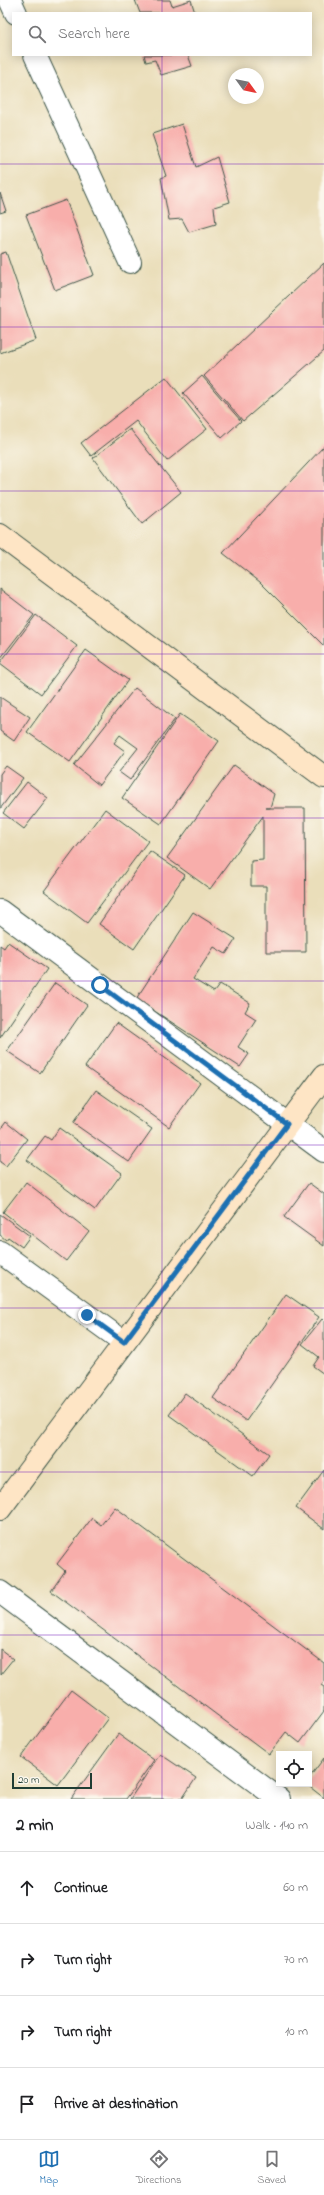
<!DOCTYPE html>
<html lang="en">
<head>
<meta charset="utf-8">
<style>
	:root { --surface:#fff; --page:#f6f6f6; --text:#202124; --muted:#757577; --line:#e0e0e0; --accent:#1f6fb2 }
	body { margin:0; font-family:"Indie Flower",sans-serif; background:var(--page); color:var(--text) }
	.controls { position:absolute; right:12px; bottom:12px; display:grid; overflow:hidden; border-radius:0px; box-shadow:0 2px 10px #0003 }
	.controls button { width:36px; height:36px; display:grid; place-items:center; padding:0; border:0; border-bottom:1px solid var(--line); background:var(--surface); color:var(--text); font:20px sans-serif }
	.compass { position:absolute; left:228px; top:68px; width:36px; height:36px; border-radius:50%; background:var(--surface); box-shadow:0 2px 10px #0003; rotate:123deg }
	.scale { position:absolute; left:12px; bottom:10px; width:80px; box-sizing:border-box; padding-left:4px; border:2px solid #1f3d34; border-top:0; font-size:11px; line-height:14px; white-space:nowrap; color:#1f3d34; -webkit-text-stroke:3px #fbf7ec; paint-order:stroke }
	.stop { position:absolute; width:12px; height:12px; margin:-9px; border:3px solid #1f6fb2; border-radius:50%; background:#fff }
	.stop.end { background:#1f6fb2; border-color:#fff; box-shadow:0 1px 4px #0008 }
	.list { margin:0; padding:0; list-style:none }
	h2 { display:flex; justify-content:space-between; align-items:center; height:52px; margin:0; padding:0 16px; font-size:17px }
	h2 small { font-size:13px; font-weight:400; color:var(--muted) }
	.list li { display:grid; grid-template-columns:26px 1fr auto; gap:12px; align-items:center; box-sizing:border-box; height:72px; padding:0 16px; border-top:1px solid var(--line) }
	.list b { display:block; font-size:15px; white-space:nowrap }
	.list em { font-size:13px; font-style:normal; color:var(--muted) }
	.icon { flex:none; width:22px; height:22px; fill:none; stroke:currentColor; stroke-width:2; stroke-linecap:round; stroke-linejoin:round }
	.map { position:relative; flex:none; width:324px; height:1799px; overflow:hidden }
	.search { position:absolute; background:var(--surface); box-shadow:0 2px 10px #0003; left:12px; right:12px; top:12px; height:44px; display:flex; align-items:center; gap:10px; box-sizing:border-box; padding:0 14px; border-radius:0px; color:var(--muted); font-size:15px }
	.sheet { height:340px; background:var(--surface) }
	nav { display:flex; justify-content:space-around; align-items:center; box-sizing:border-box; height:56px; border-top:1px solid var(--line); background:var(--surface); font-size:11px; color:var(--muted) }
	nav a { display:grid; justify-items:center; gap:2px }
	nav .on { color:var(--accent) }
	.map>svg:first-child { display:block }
</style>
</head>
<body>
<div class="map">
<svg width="324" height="1799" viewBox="0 0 324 1799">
	<rect width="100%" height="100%" fill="#fbf7ec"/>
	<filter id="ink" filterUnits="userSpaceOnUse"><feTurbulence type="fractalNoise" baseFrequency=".025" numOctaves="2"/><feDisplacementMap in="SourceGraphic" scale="8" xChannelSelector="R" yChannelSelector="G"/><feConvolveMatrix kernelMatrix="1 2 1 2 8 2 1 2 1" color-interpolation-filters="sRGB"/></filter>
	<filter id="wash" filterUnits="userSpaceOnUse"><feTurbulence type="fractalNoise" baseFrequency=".012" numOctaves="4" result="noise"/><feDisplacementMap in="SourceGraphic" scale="16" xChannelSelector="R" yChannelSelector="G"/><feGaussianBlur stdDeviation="0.9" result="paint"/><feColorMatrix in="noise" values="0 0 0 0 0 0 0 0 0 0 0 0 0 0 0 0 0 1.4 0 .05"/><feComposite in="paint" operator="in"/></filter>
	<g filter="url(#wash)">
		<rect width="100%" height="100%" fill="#eadeba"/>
		<g id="blocks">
			<g fill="#f8aeab">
				<path d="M135,0h35l2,6 19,-6 4,13h-55z"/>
				<path d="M144,55h44l4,11 -31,9 -6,-15 -9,2z"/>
				<path d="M182,124l14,43 21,-10 13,45 -16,5 2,17 -27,8 -7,-13 -13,1 -8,-42 5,-2 -14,-42z"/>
				<path d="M0,193l6,18 -6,2z"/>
				<path d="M66,200l28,75 -39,15 -29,-75z"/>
				<path d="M6,252l30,88 -36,13v-99z"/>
				<path d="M324,263v88l-81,70 -39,-45z"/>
				<path d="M202,376l39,45 -19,17 -39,-45z"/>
				<path d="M166,377l41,52 -40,32 -31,-40 -45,35 -10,-13z"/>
				<path d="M130,429l51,63 -39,32 -49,-66z"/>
				<path d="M324,446v200l-64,-64 -37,-29z"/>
				<path d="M0,589l34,26 -34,44z"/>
				<path d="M36,615l41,31 -36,48 -41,-31z"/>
				<path d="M86,650l42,30 -58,82 -43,-30z"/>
				<path d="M135,688l40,31 -45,61 -11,-8 19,-24 -18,-13 -6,8 11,8 -26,34 -25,-20z"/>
				<path d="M0,697l30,20 -16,24 -14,-10z"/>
				<path d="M180,714l39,27 -58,83 -39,-26z"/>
				<path d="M234,765l40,29 -4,14h-5h40l1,144h-40v-66h-15v-25l12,-1v-44l-53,73 -43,-31z"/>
				<path d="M6,766l17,12 -23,31v-35z"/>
				<path d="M27,782l21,16 -24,31 -21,-16z"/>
				<path d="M105,809l43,32 -61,82 -43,-32z"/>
				<path d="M150,851l35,24 -51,74 -35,-25z"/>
				<path d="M193,912l43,27 -10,15 -12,-7 -21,32 21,13 6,-8 30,19 -5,9 11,7 -18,28 11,7 -9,13 -104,-68z"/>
				<path d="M8,942l39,27 -47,69v-93l4,3z"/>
				<path d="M55,983l32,22 -47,68 -33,-22z"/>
				<path d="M116,1023l84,60 -31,44 -84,-60z"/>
				<path d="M96,1090l56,39 -23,33 -56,-39z"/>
				<path d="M6,1122l21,17 -21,27 -6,-4v-32z"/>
				<path d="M59,1128l63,45 -27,37 -68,-50 18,-24 6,4z"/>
				<path d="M26,1182l63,49 -23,30 -63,-49z"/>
				<path d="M309,1183l15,11v52l-40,-29z"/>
				<path d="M0,1214l30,22 -8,11 -14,-10 -2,3 -6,-5z"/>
				<path d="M286,1294l33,23 -73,104 -33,-23z"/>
				<path d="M322,1319l2,2v53l-11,-8 6,-9 -17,-13z"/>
				<path d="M185,1393l84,61 -16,22 -84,-61z"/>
				<path d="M324,1470v59l-28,-21z"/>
				<path d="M115,1507l209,156v18l-3,4 3,2v24l-24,32 -14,-11 -17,22 -218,-163 14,-20 -8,-7 35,-46 9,7z"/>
				<path d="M0,1649l13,10 -13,16z"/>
				<path d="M71,1690l37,28 -50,67 -37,-28z"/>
				<path d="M118,1734l36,26 -28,39h-55z"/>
				<path d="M160,1754l36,24 -14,21h-52z"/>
				<path d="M324,1758v40l-18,-14h3v-6z"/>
			</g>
		</g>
	</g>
	<g filter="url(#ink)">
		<use href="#blocks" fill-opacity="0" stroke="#3d5548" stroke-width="1"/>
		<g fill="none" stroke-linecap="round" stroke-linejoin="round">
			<defs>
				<g id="street">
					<path d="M10,0l6,13"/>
					<path d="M35,55l95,207"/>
					<path d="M0,911l324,240"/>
					<path d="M0,1252l124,90"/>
					<path d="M0,1592l279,207"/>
				</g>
				<g id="secondary">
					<path d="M0,535l324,242"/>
					<path d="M0,1509l324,-433"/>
				</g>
			</defs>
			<use href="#street" stroke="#3d5548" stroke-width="24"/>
			<use href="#secondary" stroke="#3d5548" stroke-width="24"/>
			<use href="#street" stroke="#fff" stroke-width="22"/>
			<use href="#secondary" stroke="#fee5c5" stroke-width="22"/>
		</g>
	</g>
	<g fill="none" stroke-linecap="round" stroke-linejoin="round" filter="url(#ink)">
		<path stroke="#1f6fb2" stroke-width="5" d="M87,1315l37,27 163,-218 -187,-139"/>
	</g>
	<path fill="none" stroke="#7b2cbf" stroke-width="1" stroke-opacity="0.55" d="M162,0v13M162,55v1744M0,164h324M0,327h324M0,491h324M0,654h324M0,818h324M0,981h324M0,1145h324M0,1308h324M0,1472h324M0,1635h324"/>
</svg>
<div class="controls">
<button><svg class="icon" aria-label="locate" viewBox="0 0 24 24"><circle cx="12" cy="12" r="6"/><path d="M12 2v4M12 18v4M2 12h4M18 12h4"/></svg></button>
</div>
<svg class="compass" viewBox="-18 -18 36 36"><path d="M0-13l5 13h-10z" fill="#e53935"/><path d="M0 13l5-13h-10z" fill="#757577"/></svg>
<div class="scale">20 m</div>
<div class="stop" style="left:100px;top:985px"></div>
<div class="stop end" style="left:87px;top:1315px"></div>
<div class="search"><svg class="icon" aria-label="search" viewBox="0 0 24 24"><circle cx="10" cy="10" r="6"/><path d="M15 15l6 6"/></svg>Search here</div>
</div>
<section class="sheet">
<h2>2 min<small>Walk · 140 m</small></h2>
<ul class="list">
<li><svg class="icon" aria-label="ahead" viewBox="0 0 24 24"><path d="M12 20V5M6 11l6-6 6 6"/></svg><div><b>Continue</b></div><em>60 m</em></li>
<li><svg class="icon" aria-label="right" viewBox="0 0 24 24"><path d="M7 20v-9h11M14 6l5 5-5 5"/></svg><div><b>Turn right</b></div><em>70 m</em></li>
<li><svg class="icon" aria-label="right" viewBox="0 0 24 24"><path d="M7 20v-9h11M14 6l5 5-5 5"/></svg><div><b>Turn right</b></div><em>10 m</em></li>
<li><svg class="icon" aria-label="arrive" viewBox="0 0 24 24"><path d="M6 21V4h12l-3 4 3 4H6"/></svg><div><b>Arrive at destination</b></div></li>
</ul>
</section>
<nav>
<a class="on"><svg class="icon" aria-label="map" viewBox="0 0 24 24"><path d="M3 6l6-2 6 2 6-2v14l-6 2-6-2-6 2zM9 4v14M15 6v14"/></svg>Map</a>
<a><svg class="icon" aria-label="directions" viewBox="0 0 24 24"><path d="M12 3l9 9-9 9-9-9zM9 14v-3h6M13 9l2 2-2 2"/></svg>Directions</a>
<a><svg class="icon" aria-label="saved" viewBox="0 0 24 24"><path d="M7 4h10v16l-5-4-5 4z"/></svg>Saved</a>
</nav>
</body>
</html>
